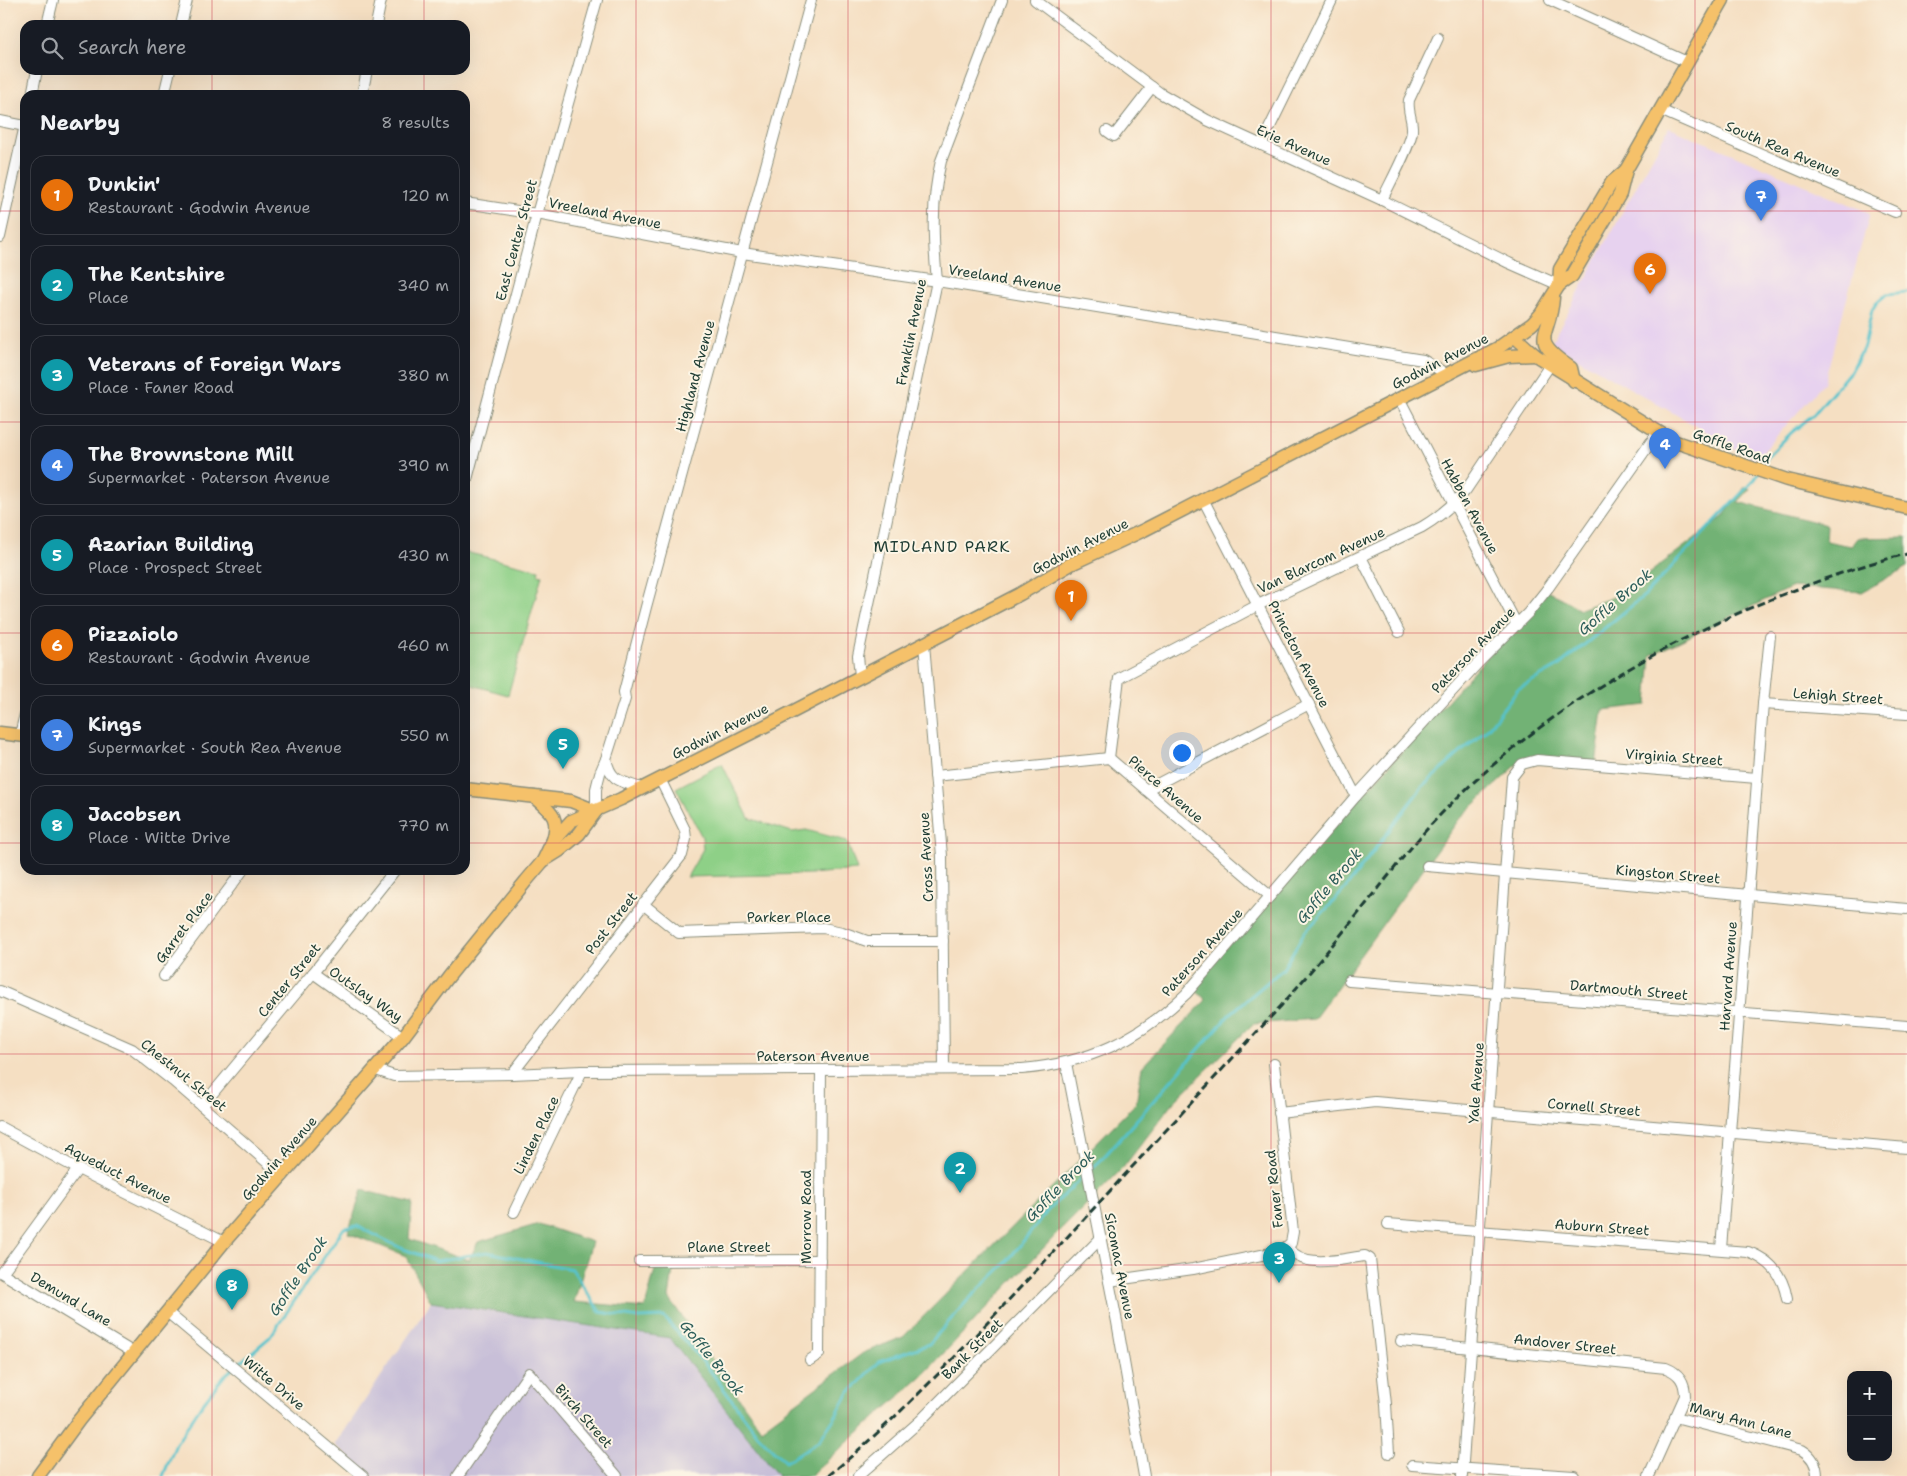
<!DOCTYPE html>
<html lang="en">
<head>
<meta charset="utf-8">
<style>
	:root { --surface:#171b24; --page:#20242c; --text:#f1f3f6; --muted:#9ea1a6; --line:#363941; --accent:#0b8043 }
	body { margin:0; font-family:"Shantell Sans",sans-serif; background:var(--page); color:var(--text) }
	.controls { position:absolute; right:15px; bottom:15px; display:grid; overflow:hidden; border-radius:10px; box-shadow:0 5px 20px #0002 }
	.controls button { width:45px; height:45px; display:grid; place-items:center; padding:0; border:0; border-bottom:1px solid var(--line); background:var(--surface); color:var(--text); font:25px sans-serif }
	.you { position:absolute; left:1181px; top:752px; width:18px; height:18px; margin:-12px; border:4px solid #fff; border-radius:50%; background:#1a73e8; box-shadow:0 0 0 8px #1a73e833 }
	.badge { display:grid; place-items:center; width:32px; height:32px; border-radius:50%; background:var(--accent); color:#fff; font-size:16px; font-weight:700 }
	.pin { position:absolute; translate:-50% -41px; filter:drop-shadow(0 1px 2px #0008) }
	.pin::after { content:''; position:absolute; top:26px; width:18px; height:15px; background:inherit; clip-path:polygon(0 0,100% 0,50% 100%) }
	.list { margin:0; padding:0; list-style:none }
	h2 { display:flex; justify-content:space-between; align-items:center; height:65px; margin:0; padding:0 20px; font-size:21px }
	h2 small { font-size:16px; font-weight:400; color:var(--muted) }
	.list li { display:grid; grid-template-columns:32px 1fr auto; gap:15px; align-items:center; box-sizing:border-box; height:80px; margin:0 10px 10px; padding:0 10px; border:1px solid var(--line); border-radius:15px }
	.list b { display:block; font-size:19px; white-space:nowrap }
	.list p { margin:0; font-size:16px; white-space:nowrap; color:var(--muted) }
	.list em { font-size:16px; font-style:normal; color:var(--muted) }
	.icon { flex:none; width:28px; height:28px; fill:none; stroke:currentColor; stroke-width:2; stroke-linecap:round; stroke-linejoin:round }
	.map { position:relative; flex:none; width:1907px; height:1476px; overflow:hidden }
	.search { position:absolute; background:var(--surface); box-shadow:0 5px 20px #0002; left:20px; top:20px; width:450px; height:55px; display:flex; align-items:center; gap:12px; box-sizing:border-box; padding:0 18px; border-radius:15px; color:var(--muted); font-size:19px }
	.panel { position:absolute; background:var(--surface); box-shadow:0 5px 20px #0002; left:20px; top:90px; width:450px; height:785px; border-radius:15px }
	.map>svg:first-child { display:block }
</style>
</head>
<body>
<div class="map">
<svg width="1907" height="1476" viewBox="0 0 1907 1476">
	<rect width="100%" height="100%" fill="#fcf5e5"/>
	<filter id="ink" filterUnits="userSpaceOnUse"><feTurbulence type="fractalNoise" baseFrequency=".02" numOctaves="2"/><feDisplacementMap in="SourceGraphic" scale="10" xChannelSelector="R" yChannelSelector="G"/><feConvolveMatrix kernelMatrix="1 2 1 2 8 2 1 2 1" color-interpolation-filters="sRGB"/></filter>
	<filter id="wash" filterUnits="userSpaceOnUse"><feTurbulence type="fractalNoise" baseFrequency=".0096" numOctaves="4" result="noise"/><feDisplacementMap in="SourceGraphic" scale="20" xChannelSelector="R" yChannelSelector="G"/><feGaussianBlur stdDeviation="1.12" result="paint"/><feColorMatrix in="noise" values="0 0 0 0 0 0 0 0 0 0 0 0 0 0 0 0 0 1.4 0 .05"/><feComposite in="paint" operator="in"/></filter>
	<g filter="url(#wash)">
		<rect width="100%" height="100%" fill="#f5dfc2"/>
		<path fill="#e7d2ef" d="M1669,127l201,86 -46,170 -69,77 -204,-117z"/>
		<path fill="#c8bfd8" d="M431,1302l239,36 108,138h-407l-36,-31z"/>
		<g fill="#8ed087" stroke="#56865e">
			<path d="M465,552l74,18 -1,4 4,1 -34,120 -43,-12z"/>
			<path d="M722,764l27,54 43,14 14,-2 41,11 10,29 -46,4 -124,3 16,-28 -1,-12 -26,-49z"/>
		</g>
		<path fill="#72b274" stroke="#487854" d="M1745,487l5,2 -12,13 89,23 -1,16 25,5 6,-8 50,-1v30l-45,25 -70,-5 -141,68 -4,50 -44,5 -7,55 -74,-5 -62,58 -146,201 -61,5 -80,79 -51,66 -69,69 -130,137 -113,101h-32l-108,-138 -239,-36 -25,-46 -58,-23 14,-43 50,13 -3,36 60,21 9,-18 61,-18 53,18 -18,60 71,6 12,-46 17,1 -5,35 92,131 102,-76 40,-16 233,-234 6,-36 64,-67 -15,-14 356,-396 33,19 42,-15 101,-77z"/>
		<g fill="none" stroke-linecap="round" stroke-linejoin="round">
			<g stroke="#56c3cc" stroke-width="3">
				<path d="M1761,468l8,-13 23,-23 21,-17 40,-47 11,-22 8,-36 5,-8 10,-8 20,-2"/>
				<path d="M163,1476l13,-32 24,-37 24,-31 46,-39 74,-109 13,-2 44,22 35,13 51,-9 85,17 28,43 39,6 25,-1 45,52 48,65 28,28 33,-20 16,-23 14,-25 31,-32 50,-18 39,-44 37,-36 44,-55 52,-49 129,-146 53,-45 21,-36 40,-43 78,-103 66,-59 30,-39 39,-22 88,-72 110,-116 3,-6"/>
			</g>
		</g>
	</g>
	<g filter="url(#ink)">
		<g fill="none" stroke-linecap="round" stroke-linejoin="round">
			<defs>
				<g id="minor">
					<path d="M1035,0l125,93 47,27 175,80 127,63 50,22"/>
					<path d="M1550,0l137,62"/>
					<path d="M47,25l6,-25"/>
					<path d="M181,25l6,-25"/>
					<path d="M376,25l5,-25"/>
					<path d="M32,95l5,-25"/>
					<path d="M164,95l6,-25"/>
					<path d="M362,95l5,-25"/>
					<path d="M1660,110l235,102"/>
					<path d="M0,121l25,5"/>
					<path d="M1107,131l7,5 38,-49"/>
					<path d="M1261,145l71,-145"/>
					<path d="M1382,200c7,-15 29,-55 30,-69 1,-11 -5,-20 -3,-31l29,-62"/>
					<path d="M465,203l72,11 205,39 195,28 486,79 25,15"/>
					<path d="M0,237l25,-112"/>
					<path d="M1399,398l118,227"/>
					<path d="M465,487l72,-273 60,-214"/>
					<path d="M1203,499l153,297"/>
					<path d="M1361,557l38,75"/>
					<path d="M924,644l18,212 2,213"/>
					<path d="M860,676l-2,-20 79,-375c-4,-41 -6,-79 4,-120l61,-161"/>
					<path d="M1763,704l144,10"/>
					<path d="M20,735l5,-21"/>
					<path d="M1109,758l10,-80 139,-73 164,-78c17,-10 31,-22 44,-37l84,-125"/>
					<path d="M606,759c5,23 15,22 35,29"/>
					<path d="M935,776l174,-18 161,138"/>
					<path d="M1146,790l163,-86"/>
					<path d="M596,811v-22l4,-16 6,-14 19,-60 -1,-7 22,-85 165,-607"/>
					<path d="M1427,866l480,43"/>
					<path d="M643,904l36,29 144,-5 19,4 25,9h76"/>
					<path d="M313,973l90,64"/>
					<path d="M164,976l79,-106"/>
					<path d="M1349,981l558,45"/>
					<path d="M0,991l132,58 41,32 110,95"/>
					<path d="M1066,1063l51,259 27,154"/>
					<path d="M376,1070l18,6 118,-2 70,-3 440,-2c67,-6 116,-29 164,-75l170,-198 121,-132 51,-51 20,-25 110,-156"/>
					<path d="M512,1074l170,-219 4,-16 -1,-9 -25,-51"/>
					<path d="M202,1106l111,-133 82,-103"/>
					<path d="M1279,1113l96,-11 532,46"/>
					<path d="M0,1127l78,42 146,73"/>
					<path d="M78,1169l-76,104 132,80"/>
					<path d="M514,1212l68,-141"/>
					<path d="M1388,1224l360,28c23,8 35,23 39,47"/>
					<path d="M1287,1247c17,23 53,12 78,9l5,3 16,145 3,49"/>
					<path d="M1721,1249l42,-545 7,-68"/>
					<path d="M639,1261l181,-1"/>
					<path d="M1109,1281l84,-12 88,-18 10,-8 2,-11 -19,-168"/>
					<path d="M167,1312l196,164"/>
					<path d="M1401,1341l265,27c13,5 19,13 19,28l-36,80"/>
					<path d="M810,1360l9,-6 2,-284"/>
					<path d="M1675,1417l127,33c10,6 15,14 15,26"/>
					<path d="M1412,1465l162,11"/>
					<path d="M458,1476l71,-103 88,103"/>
					<path d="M858,1476l62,-55 181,-183"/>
					<path d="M1462,1476l50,-699 10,-13 15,-4 220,18"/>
				</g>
				<g id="major">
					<path d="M1559,285l13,-9 48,-82 6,-24 97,-170"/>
					<path d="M1553,298c-3,41 -26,40 18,70l3,13"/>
					<path d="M1515,337l20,18 138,86 114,39 120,28"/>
					<path d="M1476,365l33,-9 26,-1"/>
					<path d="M0,733l25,3"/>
					<path d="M465,789l106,12 25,10"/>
					<path d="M534,797c17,15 26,20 19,43"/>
					<path d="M543,861l9,-19 19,-21 50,-22 146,-74 253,-131 51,-30 73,-34 354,-182 34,-24 9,-10 18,-29 1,-16 52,-87 14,-12"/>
					<path d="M38,1476l41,-56 145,-178 179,-205 46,-61 77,-95 17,-20 16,-10 20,-17 17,-23"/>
				</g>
			</defs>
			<use href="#minor" stroke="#8a8e7b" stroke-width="12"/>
			<use href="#major" stroke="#8a8e7b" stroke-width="15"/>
			<use href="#minor" stroke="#fff" stroke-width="10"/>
			<use href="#major" stroke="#f5c16b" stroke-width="12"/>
			<path stroke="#1f3d34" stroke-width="3" stroke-dasharray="8 4" stroke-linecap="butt" d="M828,1476c79,-65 147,-140 217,-215 79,-85 157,-170 236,-255 32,-37 63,-75 94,-113 21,-27 42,-54 66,-79 94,-97 213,-168 338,-218 42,-16 84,-32 128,-42"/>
		</g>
	</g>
	<path fill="none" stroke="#d1495b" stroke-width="1" stroke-opacity="0.55" d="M212,0v25M424,0v25M636,0v1476M848,0v1476M1059,0v1476M1271,0v1476M1483,0v1476M1695,0v1476M212,70v25M424,70v25M0,211h25M465,211h1442M0,422h25M465,422h1442M0,633h25M465,633h1442M0,843h25M465,843h1442M212,870v606M424,870v606M0,1054h1907M0,1265h1907"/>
	<g text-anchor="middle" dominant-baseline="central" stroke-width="4" stroke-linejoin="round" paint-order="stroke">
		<g font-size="14" fill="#1f3d34" stroke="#fcf5e5">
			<text transform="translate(1294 145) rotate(24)">Erie Avenue</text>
			<text transform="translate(1783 149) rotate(23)">South Rea Avenue</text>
			<text transform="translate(605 213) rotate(11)">Vreeland Avenue</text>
			<text transform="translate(516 240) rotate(-75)">East Center Street</text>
			<text transform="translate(1005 278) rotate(9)">Vreeland Avenue</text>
			<text transform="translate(911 332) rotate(-79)">Franklin Avenue</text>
			<text transform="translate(1440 361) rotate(-27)">Godwin Avenue</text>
			<text transform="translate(695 376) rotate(-75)">Highland Avenue</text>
			<text transform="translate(1732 446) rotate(19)">Goffle Road</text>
			<text transform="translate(1470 506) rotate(62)">Habben Avenue</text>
			<text transform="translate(1080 546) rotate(-27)">Godwin Avenue</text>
			<text transform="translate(1321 560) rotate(-25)">Van Blarcom Avenue</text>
			<text transform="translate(1473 650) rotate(-46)">Paterson Avenue</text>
			<text transform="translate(1299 654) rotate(63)">Princeton Avenue</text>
			<text transform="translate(1838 696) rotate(4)">Lehigh Street</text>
			<text transform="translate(720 731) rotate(-27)">Godwin Avenue</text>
			<text transform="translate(1674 757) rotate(4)">Virginia Street</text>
			<text transform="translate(1166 789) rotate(41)">Pierce Avenue</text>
			<text transform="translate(926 857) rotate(-93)">Cross Avenue</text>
			<text transform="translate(1668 874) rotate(5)">Kingston Street</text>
			<text x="789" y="917">Parker Place</text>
			<text transform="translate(611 923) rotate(-52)">Post Street</text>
			<text transform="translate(184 927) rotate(-53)">Garret Place</text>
			<text transform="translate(1202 952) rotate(-48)">Paterson Avenue</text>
			<text transform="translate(1728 976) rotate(-86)">Harvard Avenue</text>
			<text transform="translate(289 980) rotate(-51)">Center Street</text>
			<text transform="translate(1629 990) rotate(5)">Dartmouth Street</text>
			<text transform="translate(366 994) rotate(35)">Outslay Way</text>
			<text x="813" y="1056">Paterson Avenue</text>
			<text transform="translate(184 1075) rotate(39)">Chestnut Street</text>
			<text transform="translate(1476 1083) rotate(-86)">Yale Avenue</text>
			<text transform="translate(1594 1107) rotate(5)">Cornell Street</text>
			<text transform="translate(536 1135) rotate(-64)">Linden Place</text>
			<text transform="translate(279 1158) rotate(-49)">Godwin Avenue</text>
			<text transform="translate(118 1173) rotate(27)">Aqueduct Avenue</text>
			<text transform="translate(1274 1189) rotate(-96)">Faner Road</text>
			<text transform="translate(806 1217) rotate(-90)">Morrow Road</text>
			<text transform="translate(1602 1227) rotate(4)">Auburn Street</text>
			<text x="729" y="1247">Plane Street</text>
			<text transform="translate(1120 1266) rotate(79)">Sicomac Avenue</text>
			<text transform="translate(71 1299) rotate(31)">Demund Lane</text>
			<text transform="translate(1565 1344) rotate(6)">Andover Street</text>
			<text transform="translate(972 1349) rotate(-45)">Bank Street</text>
			<text transform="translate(274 1383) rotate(40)">Witte Drive</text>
			<text transform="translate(584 1416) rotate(49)">Birch Street</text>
			<text transform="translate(1741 1420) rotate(15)">Mary Ann Lane</text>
		</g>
		<g font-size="15" font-style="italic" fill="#2d5e5a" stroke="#fcf5e5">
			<text transform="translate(1615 602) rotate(-41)">Goffle Brook</text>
			<text transform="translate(1329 886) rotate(-50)">Goffle Brook</text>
			<text transform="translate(1060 1186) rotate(-46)">Goffle Brook</text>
			<text transform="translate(298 1276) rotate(-56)">Goffle Brook</text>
			<text transform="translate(712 1358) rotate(51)">Goffle Brook</text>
		</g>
		<g font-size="16" letter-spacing="1" fill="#1f3d34" stroke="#fcf5e5">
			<text x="942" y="546">MIDLAND PARK</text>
		</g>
	</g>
</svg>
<div class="controls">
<button>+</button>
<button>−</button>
</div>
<div class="you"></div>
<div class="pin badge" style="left:1071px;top:621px;background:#e8710a">1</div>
<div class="pin badge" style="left:960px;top:1193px;background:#0f9aa8">2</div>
<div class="pin badge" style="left:1279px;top:1283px;background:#0f9aa8">3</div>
<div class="pin badge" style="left:1665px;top:469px;background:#3f7fe0">4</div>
<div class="pin badge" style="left:563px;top:769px;background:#0f9aa8">5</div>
<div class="pin badge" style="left:1650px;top:294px;background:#e8710a">6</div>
<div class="pin badge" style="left:1761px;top:221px;background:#3f7fe0">7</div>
<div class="pin badge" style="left:232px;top:1310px;background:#0f9aa8">8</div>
<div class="search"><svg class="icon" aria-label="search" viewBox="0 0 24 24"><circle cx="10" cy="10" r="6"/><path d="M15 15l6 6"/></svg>Search here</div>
<section class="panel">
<h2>Nearby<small>8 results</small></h2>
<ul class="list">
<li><span class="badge" style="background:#e8710a">1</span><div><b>Dunkin'</b><p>Restaurant · Godwin Avenue</p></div><em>120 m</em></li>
<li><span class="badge" style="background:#0f9aa8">2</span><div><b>The Kentshire</b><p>Place</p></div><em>340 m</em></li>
<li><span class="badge" style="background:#0f9aa8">3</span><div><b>Veterans of Foreign Wars</b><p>Place · Faner Road</p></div><em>380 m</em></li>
<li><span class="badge" style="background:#3f7fe0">4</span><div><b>The Brownstone Mill</b><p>Supermarket · Paterson Avenue</p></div><em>390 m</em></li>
<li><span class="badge" style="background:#0f9aa8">5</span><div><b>Azarian Building</b><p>Place · Prospect Street</p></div><em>430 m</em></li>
<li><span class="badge" style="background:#e8710a">6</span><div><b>Pizzaiolo</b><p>Restaurant · Godwin Avenue</p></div><em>460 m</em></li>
<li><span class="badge" style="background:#3f7fe0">7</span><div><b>Kings</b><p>Supermarket · South Rea Avenue</p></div><em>550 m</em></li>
<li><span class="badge" style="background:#0f9aa8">8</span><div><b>Jacobsen</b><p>Place · Witte Drive</p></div><em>770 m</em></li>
</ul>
</section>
</div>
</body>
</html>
